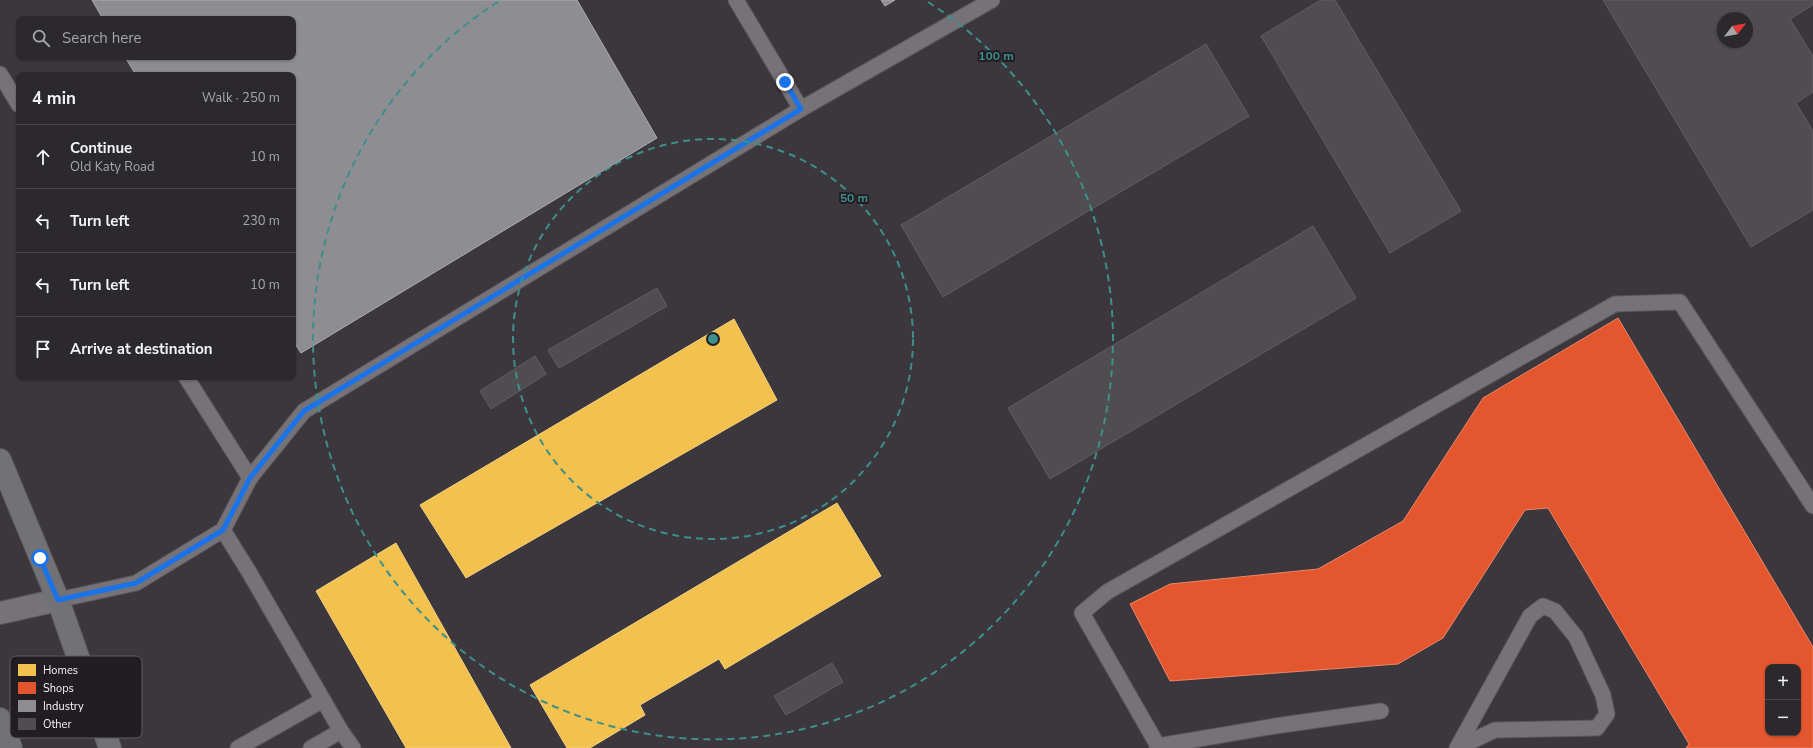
<!DOCTYPE html>
<html lang="en">
<head>
<meta charset="utf-8">
<style>
	:root { --surface:#2c292d; --page:#383539; --text:#f1f3f6; --muted:#a6a6aa; --line:#484549 }
	body { margin:0; font-family:"Nunito Sans",sans-serif; background:var(--page); color:var(--text) }
	.controls { position:absolute; right:12px; bottom:12px; display:grid; overflow:hidden; border-radius:8px; box-shadow:0 1px 3px #0004 }
	.controls button { width:36px; height:36px; display:grid; place-items:center; padding:0; border:0; border-bottom:1px solid var(--line); background:var(--surface); color:var(--text); font:20px sans-serif }
	.compass { position:absolute; left:1717px; top:12px; width:36px; height:36px; border-radius:50%; background:var(--surface); box-shadow:0 1px 3px #0004; rotate:59deg }
	.stop { position:absolute; width:12px; height:12px; margin:-9px; border:3px solid #1a73e8; border-radius:50%; background:#fff }
	.stop.end { background:#1a73e8; border-color:#fff; box-shadow:0 1px 4px #0008 }
	.list { margin:0; padding:0; list-style:none }
	h2 { display:flex; justify-content:space-between; align-items:center; height:52px; margin:0; padding:0 16px; font-size:17px }
	h2 small { font-size:13px; font-weight:400; color:var(--muted) }
	.list li { display:grid; grid-template-columns:26px 1fr auto; gap:12px; align-items:center; box-sizing:border-box; height:64px; padding:0 16px; border-top:1px solid var(--line) }
	.list b { display:block; font-size:15px; white-space:nowrap }
	.list p { margin:0; font-size:13px; white-space:nowrap; color:var(--muted) }
	.list em { font-size:13px; font-style:normal; color:var(--muted) }
	.icon { flex:none; width:22px; height:22px; fill:none; stroke:currentColor; stroke-width:2; stroke-linecap:round; stroke-linejoin:round }
	.map { position:relative; flex:none; width:1813px; height:748px; overflow:hidden }
	.search { position:absolute; background:var(--surface); box-shadow:0 1px 3px #0004; left:16px; top:16px; width:280px; height:44px; display:flex; align-items:center; gap:10px; box-sizing:border-box; padding:0 14px; border-radius:8px; color:var(--muted); font-size:15px }
	.panel { position:absolute; background:var(--surface); box-shadow:0 1px 3px #0004; left:16px; top:72px; width:280px; height:308px; border-radius:8px }
	.map>svg:first-child { display:block }
</style>
</head>
<body>
<div class="map">
<svg width="1813" height="748" viewBox="0 0 1813 748">
	<rect width="100%" height="100%" fill="#3b373c"/>
	<g fill="#f2c14e" stroke="#f4d081">
		<path d="M734,319l43,81 -311,178 -46,-73z"/>
		<path d="M837,503l44,73 -156,93 -6,-10 -79,46 5,10 -55,33h-23l-37,-63z"/>
		<path d="M396,543l115,205h-105l-90,-157z"/>
	</g>
	<path fill="#e4572e" stroke="#ea866b" fill-rule="evenodd" d="M1618,318l195,329v101h-127l3,-4 -141,-236 -23,2 -82,128 -45,26 -228,17 -40,-77 40,-20 148,-15 85,-48 80,-123zM1768,667h30v66h-30z"/>
	<g fill="#8d8d92" stroke="#adabb1">
		<path d="M92,0h485l80,138 -356,215 -8,-12v-266h-157l-11,-18h168v-38h-190z"/>
		<path d="M881,0h14l-10,6z"/>
	</g>
	<g fill="#504d51" stroke="#615e62" fill-rule="evenodd">
		<path d="M1321,0h14l126,211 -71,42 -129,-217z"/>
		<path d="M1603,0h210v5l-23,14 23,37v36l-17,11 17,28v79l-62,37zM1723,18h24v24h-24z"/>
		<path d="M1206,44l43,72 -306,181 -42,-72z"/>
		<path d="M1313,226l43,72 -306,181 -42,-71z"/>
		<path d="M657,288l10,18 -108,62 -11,-18z"/>
		<path d="M535,356l11,18 -55,35 -11,-18z"/>
		<path d="M832,663l11,19 -57,33 -12,-19z"/>
	</g>
	<g fill="none" stroke-linecap="round" stroke-linejoin="round">
		<defs>
			<g id="service">
				<path d="M736,0l65,109"/>
				<path d="M0,74l19,31"/>
				<path d="M186,377l64,101 54,-67 497,-302 191,-109"/>
				<path d="M223,530l26,42 92,159 12,17"/>
				<path d="M58,600l78,-17 87,-53 27,-52"/>
				<path d="M238,748l85,-48"/>
				<path d="M311,748l30,-17"/>
				<path d="M1157,748l1,-2 -76,-133 25,-21 508,-288 65,-2 133,204"/>
				<path d="M1160,748l-2,-2 117,-20 106,-15"/>
				<path d="M1457,748l73,-132 13,-10 12,5 21,26 27,58 4,19 -10,14 -102,2 -38,18"/>
			</g>
			<path id="minor" d="M0,613l58,-13"/>
			<g id="secondary">
				<path d="M0,460l58,140 52,148"/>
				<path d="M0,719l11,29"/>
			</g>
		</defs>
		<use href="#service" stroke="#59565b" stroke-width="17"/>
		<use href="#minor" stroke="#59565b" stroke-width="24"/>
		<use href="#secondary" stroke="#59565b" stroke-width="24"/>
		<use href="#service" stroke="#767378" stroke-width="15"/>
		<use href="#minor" stroke="#767378" stroke-width="22"/>
		<use href="#secondary" stroke="#727276" stroke-width="22"/>
	</g>
	<g fill="none" stroke-linecap="round" stroke-linejoin="round">
		<path stroke="#1a73e8" stroke-width="5" d="M40,558l18,42 78,-17 87,-53 27,-52 54,-67 497,-302 -16,-27"/>
	</g>
	<g fill="none" stroke="#3d8f8a" stroke-width="2" stroke-dasharray="7 5">
		<circle cx="713" cy="339" r="200"/>
		<path d="M928 2A400 400 0 1 1 498 2"/>
	</g>
	<rect x="10" y="656" width="132" height="82" rx="6" fill="#211d22" stroke="#615d62" stroke-width="1"/>
	<rect x="18" y="664" width="18" height="12" fill="#f2c14e"/>
	<rect x="18" y="682" width="18" height="12" fill="#e4572e"/>
	<rect x="18" y="700" width="18" height="12" fill="#8d8d92"/>
	<rect x="18" y="718" width="18" height="12" fill="#504d51"/>
	<g font-size="11" fill="#f7f2f9">
		<text x="43" y="674">Homes</text>
		<text x="43" y="692">Shops</text>
		<text x="43" y="710">Industry</text>
		<text x="43" y="728">Other</text>
	</g>
	<circle cx="713" cy="339" r="6" fill="#3d8f8a" stroke="#211d22" stroke-width="2"/>
	<g font-size="12" text-anchor="middle" font-weight="bold" fill="#3d8f8a" stroke="#211d22" stroke-width="4" stroke-linejoin="round" paint-order="stroke">
		<text x="996" y="60">100 m</text>
		<text x="854" y="202">50 m</text>
	</g>
</svg>
<div class="controls">
<button>+</button>
<button>−</button>
</div>
<svg class="compass" viewBox="-18 -18 36 36"><path d="M0-13l5 13h-10z" fill="#e53935"/><path d="M0 13l5-13h-10z" fill="#a6a6aa"/></svg>
<div class="stop" style="left:40px;top:558px"></div>
<div class="stop end" style="left:785px;top:82px"></div>
<div class="search"><svg class="icon" aria-label="search" viewBox="0 0 24 24"><circle cx="10" cy="10" r="6"/><path d="M15 15l6 6"/></svg>Search here</div>
<section class="panel">
<h2>4 min<small>Walk · 250 m</small></h2>
<ul class="list">
<li><svg class="icon" aria-label="ahead" viewBox="0 0 24 24"><path d="M12 20V5M6 11l6-6 6 6"/></svg><div><b>Continue</b><p>Old Katy Road</p></div><em>10 m</em></li>
<li><svg class="icon" aria-label="left" viewBox="0 0 24 24"><path d="M17 20v-9H6M10 6l-5 5 5 5"/></svg><div><b>Turn left</b></div><em>230 m</em></li>
<li><svg class="icon" aria-label="left" viewBox="0 0 24 24"><path d="M17 20v-9H6M10 6l-5 5 5 5"/></svg><div><b>Turn left</b></div><em>10 m</em></li>
<li><svg class="icon" aria-label="arrive" viewBox="0 0 24 24"><path d="M6 21V4h12l-3 4 3 4H6"/></svg><div><b>Arrive at destination</b></div></li>
</ul>
</section>
</div>
</body>
</html>
